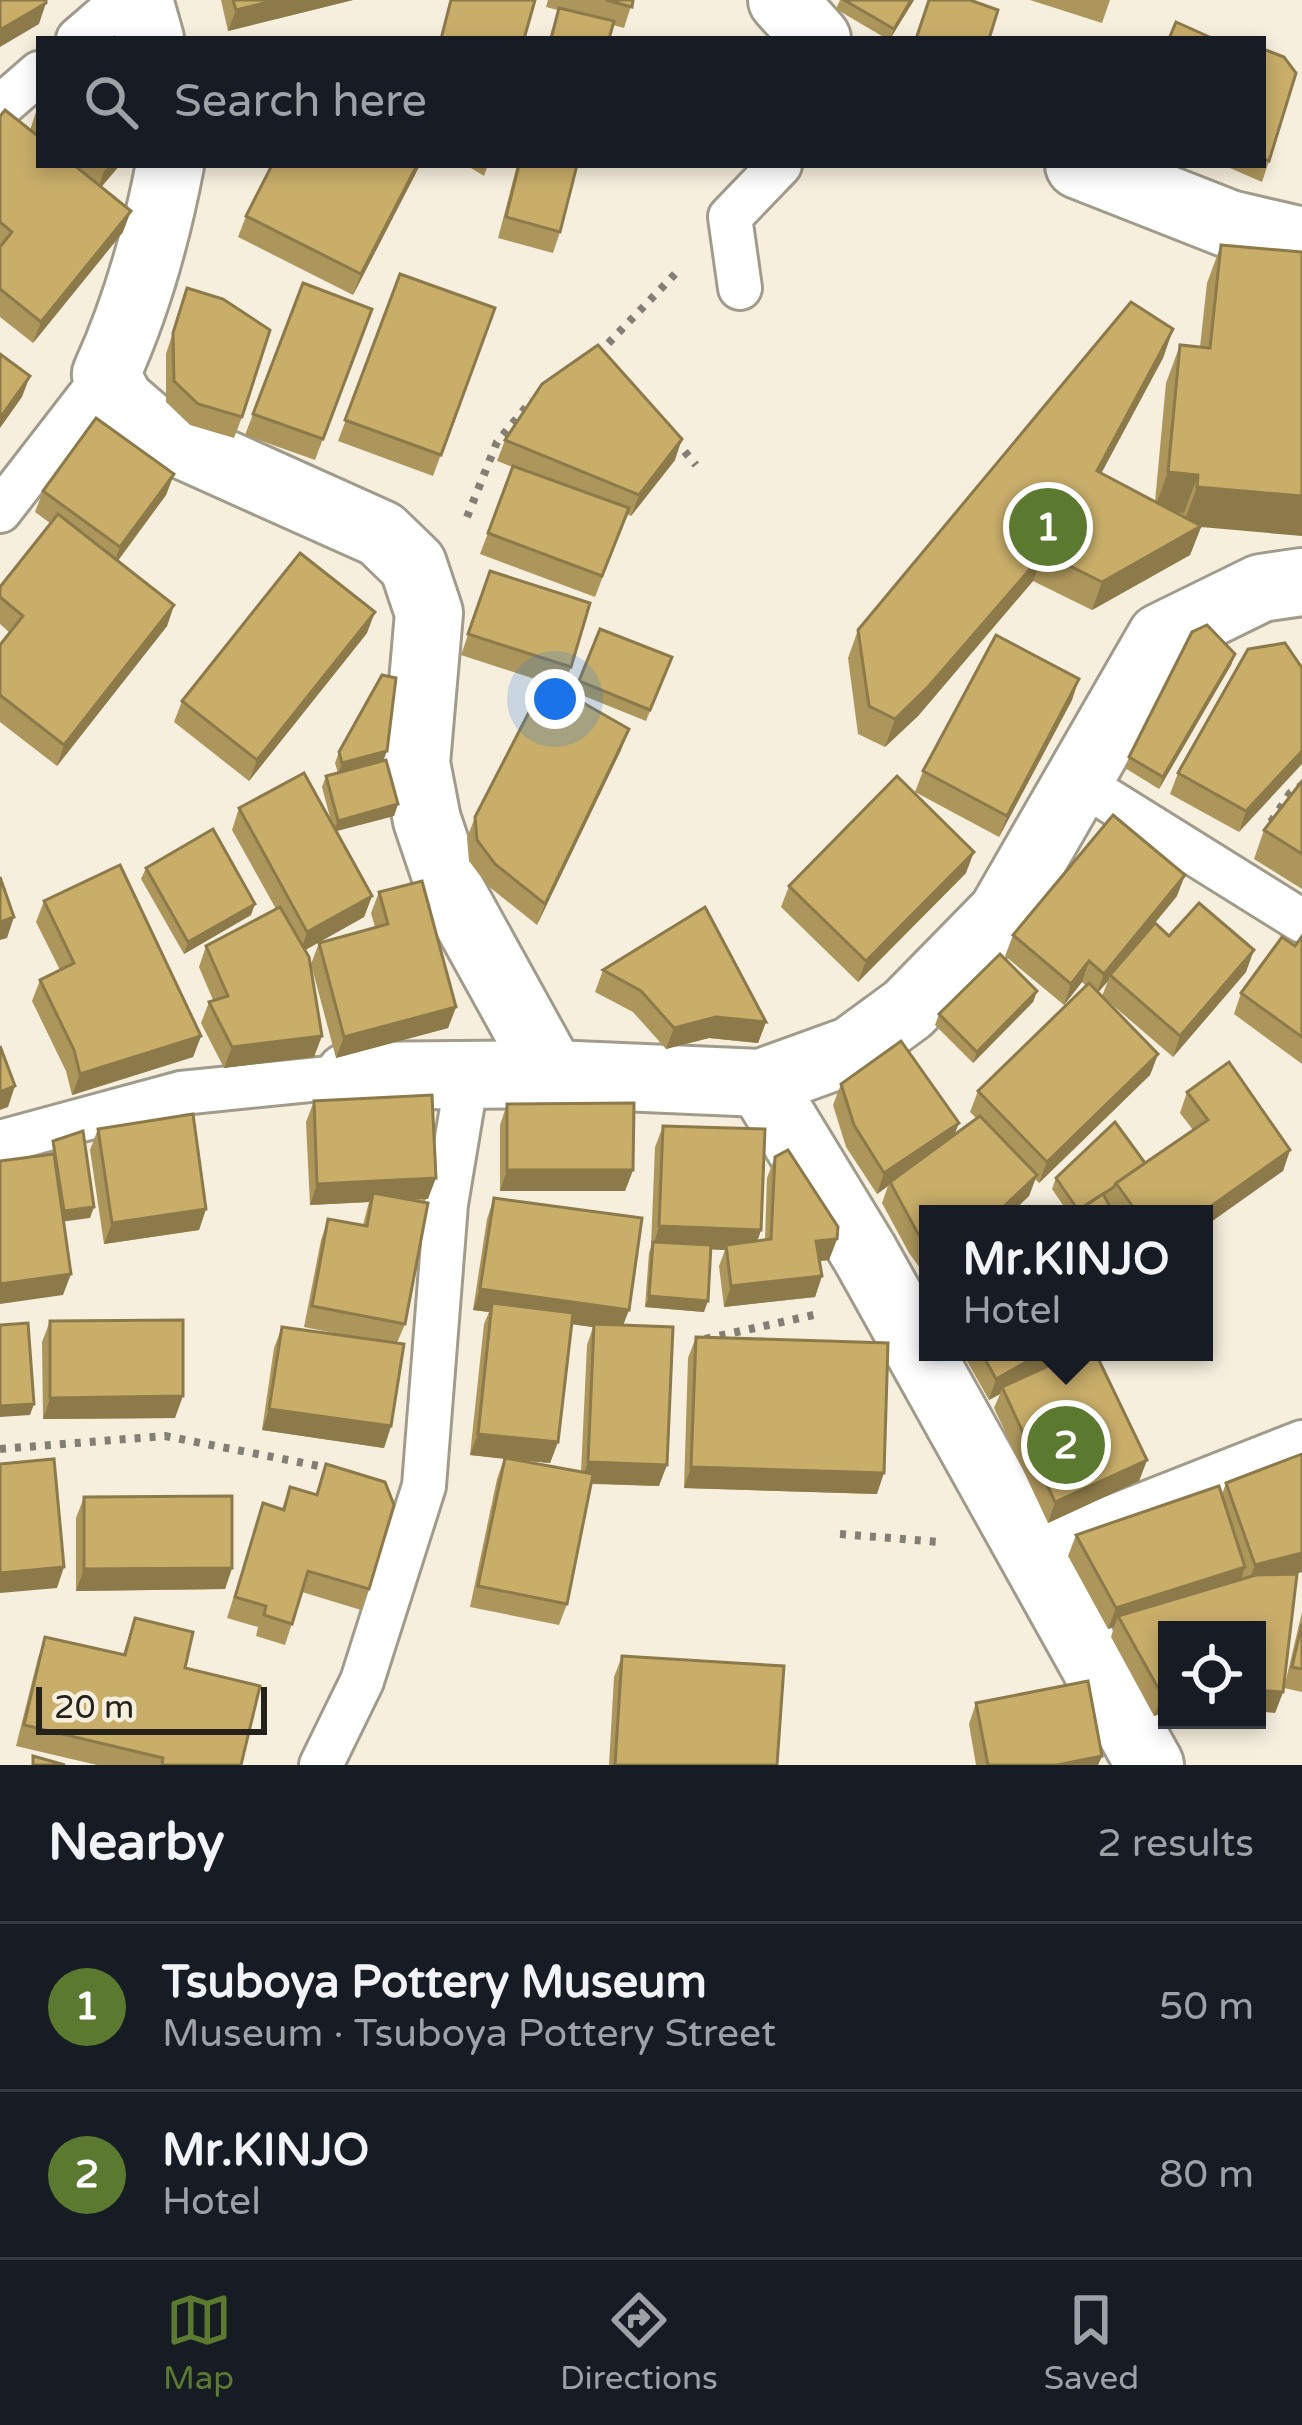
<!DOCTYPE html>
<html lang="en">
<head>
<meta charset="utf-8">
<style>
	:root { --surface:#171b24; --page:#20242c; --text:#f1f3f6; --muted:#9ea1a6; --line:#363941; --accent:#5b7a30 }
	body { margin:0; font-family:"Varela Round",sans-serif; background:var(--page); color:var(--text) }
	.controls { position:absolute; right:36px; bottom:36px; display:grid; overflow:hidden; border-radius:0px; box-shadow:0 6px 18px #0003 }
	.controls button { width:108px; height:108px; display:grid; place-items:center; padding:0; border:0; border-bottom:3px solid var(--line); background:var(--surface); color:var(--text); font:60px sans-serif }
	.scale { position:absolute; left:36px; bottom:30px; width:231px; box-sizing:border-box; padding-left:12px; border:6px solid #25221c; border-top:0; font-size:33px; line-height:42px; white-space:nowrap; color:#25221c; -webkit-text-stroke:9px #f6efde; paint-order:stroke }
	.you { position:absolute; left:555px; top:699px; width:42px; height:42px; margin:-30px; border:9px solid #fff; border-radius:50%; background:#1a73e8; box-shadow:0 0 0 18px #1a73e833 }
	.badge { display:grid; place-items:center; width:78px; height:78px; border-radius:50%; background:var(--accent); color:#fff; font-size:39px; font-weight:700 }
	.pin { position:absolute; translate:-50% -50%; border:6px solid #fff; box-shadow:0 3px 12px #0006 }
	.popup { position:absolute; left:919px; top:1205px; width:294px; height:156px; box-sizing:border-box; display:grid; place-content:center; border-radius:0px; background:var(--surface); filter:drop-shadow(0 3px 9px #0005); font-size:39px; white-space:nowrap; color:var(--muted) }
	.popup b { font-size:45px; color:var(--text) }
	.popup::after { content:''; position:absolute; left:50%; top:100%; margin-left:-24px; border:24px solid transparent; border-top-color:var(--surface) }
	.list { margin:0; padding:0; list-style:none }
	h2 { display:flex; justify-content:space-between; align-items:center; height:156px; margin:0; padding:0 48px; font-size:51px }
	h2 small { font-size:39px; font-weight:400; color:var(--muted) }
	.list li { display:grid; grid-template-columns:78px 1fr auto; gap:36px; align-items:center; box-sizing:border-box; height:168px; padding:0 48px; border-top:3px solid var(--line) }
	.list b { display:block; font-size:45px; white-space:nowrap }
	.list p { margin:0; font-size:39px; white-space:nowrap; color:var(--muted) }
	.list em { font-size:39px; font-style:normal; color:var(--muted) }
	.icon { flex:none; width:66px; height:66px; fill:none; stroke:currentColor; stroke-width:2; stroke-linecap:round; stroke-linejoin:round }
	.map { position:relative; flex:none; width:1302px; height:1765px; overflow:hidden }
	.search { position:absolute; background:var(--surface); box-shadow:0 6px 18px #0003; left:36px; right:36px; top:36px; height:132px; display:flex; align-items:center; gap:30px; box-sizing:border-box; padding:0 42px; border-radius:0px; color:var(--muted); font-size:45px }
	.sheet { height:492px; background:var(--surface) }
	nav { display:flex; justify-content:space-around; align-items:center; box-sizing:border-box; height:168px; border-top:3px solid var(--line); background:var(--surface); font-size:33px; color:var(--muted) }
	nav a { display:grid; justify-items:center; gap:6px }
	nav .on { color:var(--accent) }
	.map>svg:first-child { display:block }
</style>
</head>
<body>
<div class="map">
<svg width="1302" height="1765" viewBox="0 0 1302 1765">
	<rect width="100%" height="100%" fill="#f6efde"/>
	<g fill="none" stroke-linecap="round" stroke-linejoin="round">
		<defs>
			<g id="service">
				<path d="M78,39l45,-39"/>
				<path d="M0,107l39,-34"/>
				<path d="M740,288l-10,-71 50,-52"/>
				<path d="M0,511l106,-137"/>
				<path d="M1076,780l226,141"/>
				<path d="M0,1142l181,-49 168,-17"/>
				<path d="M1030,1549l272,-107"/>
				<path d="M321,1765l41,-84 62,-195 22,-282 22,-132"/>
			</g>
			<g id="minor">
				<path d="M139,0l11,39"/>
				<path d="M782,0l35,39"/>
				<path d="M170,165c-14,73 -33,141 -64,209l14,27 38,33 223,100 32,31 16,48 -13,150 11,57 24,71 101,183"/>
				<path d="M1079,165l150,59 73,17"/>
				<path d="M349,1076l203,-2 209,9 91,-33 56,-41 94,-96 159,-276 100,-49 41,-6"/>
				<path d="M761,1083l104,171 285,511"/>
			</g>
		</defs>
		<use href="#service" stroke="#a19b8b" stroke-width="48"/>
		<use href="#minor" stroke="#a19b8b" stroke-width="72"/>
		<g stroke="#847f74" stroke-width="8" stroke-dasharray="6 9" stroke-linecap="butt">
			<path d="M598,354l77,-80"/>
			<path d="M675,440l21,25"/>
			<path d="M467,517l30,-75 35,-42"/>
			<path d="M1271,822l19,-29 12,-8"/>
			<path d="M705,1339l113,-25"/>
			<path d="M0,1449l165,-13 169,33"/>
			<path d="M840,1534l100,8"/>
		</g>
		<use href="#service" stroke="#fff" stroke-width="42"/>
		<use href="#minor" stroke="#fff" stroke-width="66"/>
	</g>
	<g fill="#ad965b" fill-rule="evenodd">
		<path d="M221,0h132l-125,31z"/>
		<path d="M548,0h85l-9,28 -11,-3 -4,14h-60l9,-29 -12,-3z"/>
		<path d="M840,0h74l-24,39h-3l-51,-30z"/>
		<path d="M1030,0h80l-8,23z"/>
		<path d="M1263,49l6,112 -7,21 -39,-17h40z"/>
		<path d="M36,112l3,2v51h81l-19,22 22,45 -90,111 -33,-26v-201l30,14z"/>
		<path d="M272,165h148l-67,130 -115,-58 8,-21z"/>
		<path d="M466,165h22l-4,11z"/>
		<path d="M517,165h60l-17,67 -7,21 -55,-15z"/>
		<path d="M1221,245l-20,282 -11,28 -98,55 -59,-29 -115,135 -33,31 -27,-13 -10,-76 10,-28 315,-301 -10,29 -62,115 54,29 11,-119 14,-38 20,2 7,-64z"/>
		<path d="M400,274l95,34 -62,168 -95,-35z"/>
		<path d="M303,283l69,26 -57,151 -70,-25z"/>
		<path d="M187,288l55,129 -8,21 -44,-13 -24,-23v-48z"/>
		<path d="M505,440l170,20 -44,56 -4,-2 -32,83 -115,-43 33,-87 -16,-6z"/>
		<path d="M174,474l-8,21 -48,66 56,44 -7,21 -110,140 -57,-44v-77l10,-12 -10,-9v-37l50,-64 -15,-11 8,-21z"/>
		<path d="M490,571l81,96 -8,21 -11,-3 69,65 -84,175 -50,-40 -18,-24 -2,-23 8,-21 69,-135 -83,-27z"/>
		<path d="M600,629l72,28 -26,64 -72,-29z"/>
		<path d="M367,633l-118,148 -75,-59 8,-21z"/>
		<path d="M1235,654l-4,11 -72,124 -34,-21 4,-11z"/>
		<path d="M1302,668l-63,164 -69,-38 8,-21z"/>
		<path d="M1072,700l-73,137 -84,-45 8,-21z"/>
		<path d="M339,752l44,9 15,43 -4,12 -58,15 36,65 -8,21 -59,33 9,107 -90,11 -23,-45 8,-21 4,-2 -14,-33 7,-21 70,-37 -44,-79 7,-22 92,13 -9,-34 4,-11 12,-3 -3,-10z"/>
		<path d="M1302,781v108l-48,-30 10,-29z"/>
		<path d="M146,868l105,47 -67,39 -43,-75z"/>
		<path d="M966,873l-108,109 -77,-75 8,-21z"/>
		<path d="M379,892l77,115 -8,21 -112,30 -25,-94 8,-21 56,-16 -4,-14z"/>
		<path d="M1177,896l-22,27 14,13 77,36 -73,85 -71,-61 6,-15 -10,11 60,62 -8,21 -111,108 -4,-4 -6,17 -19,18h-82v65l-19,-26 -27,-50 6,-17 -11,8 -31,-47 -13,-42 8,-21 113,51 23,-16 -7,-7 8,-21 108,-105 -4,-4 -18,23 -59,-49 8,-21z"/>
		<path d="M44,901l157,135 -8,21 -121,38 -6,-24 -34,-70 8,-21 20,-10 -24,-48z"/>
		<path d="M1302,936v128l-68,-50 7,-21 54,-47z"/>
		<path d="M603,970l163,52 -8,21 -49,-5 -43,11 -33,-37 -38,-20z"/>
		<path d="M1037,991l-4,11 -60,61 -38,-38 4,-11z"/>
		<path d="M1187,1092l103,58 -7,21 -79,43h-135l-17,-25 4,-11 89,-15 48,-33 -13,-17z"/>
		<path d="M314,1101l114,98 -15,1 -8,124 -8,19 -6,83 -7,22 -122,-18 12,-82 8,-21 82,12 -60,-12 17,-87 7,-21 35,6 6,-23 -59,3 -4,-83z"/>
		<path d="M507,1104l126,66 -8,21h-125v-66z"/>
		<path d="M663,1126l98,104 -4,11 8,-1 2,-62 8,-21 62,82 -8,21 -9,1 2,15 -7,21 -91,10 -5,-41 6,-16 -14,-1 -7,63 -59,-5 4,-54 2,-7 4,-99z"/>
		<path d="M98,1129l108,80 -7,21 -95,14 -14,-94z"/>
		<path d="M494,1198l129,127 36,161 -68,-2 -24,120 -8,21 -89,-18 27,-128 7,-20 -34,-4 14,-131 5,-12 -16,-2 14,-91zM571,1324l22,3 -6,18 -6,127 -64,-12 33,3 8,-21z"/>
		<path d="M50,1321l125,97 -132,1 -1,-77z"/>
		<path d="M696,1337l181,157 -193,-6 4,-130z"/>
		<path d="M962,1352h112l-25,14 98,94 -8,21 -91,42 -54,-115 6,-14 -11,6z"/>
		<path d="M326,1464l43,125 -8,21 -59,-18 -17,53 -29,-9 2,-9 -31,-9 36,-115 19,6 8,-22 26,8z"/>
		<path d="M1226,1483l76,89 -9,2 -10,118 -8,21 -18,-83 -90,81 -13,5 -43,-79 3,-10 -6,2 -40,-73 8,-21 146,-41z"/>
		<path d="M84,1497l148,71 -7,21 -149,2v-73z"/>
		<path d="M1302,1612v80l-18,-4z"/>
		<path d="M135,1618l50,50 56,97h-144l-81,-19 22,-88 7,-21 78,17z"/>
		<path d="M622,1656l155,109h-168l5,-88z"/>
		<path d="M976,1703l126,53 -4,9h-122l-7,-41z"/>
	</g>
	<g fill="#8d7a4a">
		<path d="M276,0h77l-125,31 8,-21z"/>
		<path d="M911,0h3l-24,39 4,-10z"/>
		<path d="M46,3l-7,21 -39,23v-17z"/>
		<path d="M110,165h10l-23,27 7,-21z"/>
		<path d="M417,165h3l-67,130 8,-21z"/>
		<path d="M131,211l-8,21 -90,111 8,-21z"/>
		<path d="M1173,329l-10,29 -76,142 10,-29z"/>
		<path d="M30,376l-8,21 -22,31v-10z"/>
		<path d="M682,439l-7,21 -44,56 8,-21z"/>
		<path d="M1168,472l30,3 -14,38 -30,-3z"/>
		<path d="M174,474l-8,21 -54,73 8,-21z"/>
		<path d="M1197,487l105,9v40l-101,-9 -11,28 -98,55 10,-28 81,-57z"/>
		<path d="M1044,553l-11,28 -115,135 -33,31 10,-28z"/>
		<path d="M174,605l-7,21 -110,140 7,-21z"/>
		<path d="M375,612l-8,21 -118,148 8,-21z"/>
		<path d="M1235,654l-4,11 -72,124 4,-12z"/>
		<path d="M1079,679l-7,21 -73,137 8,-21z"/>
		<path d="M629,729l-8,21 -84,175 8,-21z"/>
		<path d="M387,751l-4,11 -45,12 4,-11z"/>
		<path d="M1302,751v13l-63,68 7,-21z"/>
		<path d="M398,804l-4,12 -61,16 5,-11z"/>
		<path d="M974,852l-8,21 -108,109 8,-21z"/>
		<path d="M1185,875l-8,21 -66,80 -1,-1 -2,6 -12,14 8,-21z"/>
		<path d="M372,896l-8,21 -64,36 7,-21z"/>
		<path d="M255,904l-4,11 -67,39 4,-12z"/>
		<path d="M14,917l-7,21 -7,2v-18z"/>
		<path d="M1254,950l-8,22 -73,85 7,-21z"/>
		<path d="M1089,961l-7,21 -18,23 7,-21z"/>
		<path d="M1037,991l-4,11 -60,61 4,-11z"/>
		<path d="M456,1007l-8,21 -112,30 8,-21z"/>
		<path d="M716,1017l50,5 -8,21 -49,-5 -43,11 8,-21z"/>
		<path d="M201,1036l-8,21 -121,38 8,-21z"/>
		<path d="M322,1036l-8,21 -90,11 8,-21z"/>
		<path d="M1158,1054l-8,21 -111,108 8,-21z"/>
		<path d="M15,1086l-7,21 -8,3v-18z"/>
		<path d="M959,1123l-8,21 -61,38 -2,4 -11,8 7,-21z"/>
		<path d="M1290,1150l-7,21 -79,56v-13h-4z"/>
		<path d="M507,1170h126l-8,21h-125z"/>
		<path d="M1037,1175l-8,21 -19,18h-14z"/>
		<path d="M436,1178l-8,21 -57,3 2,-9 -4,9 -59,3 7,-21z"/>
		<path d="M94,1207l-4,11 -30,4 4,-11z"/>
		<path d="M206,1209l-7,21 -95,14 8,-21z"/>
		<path d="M659,1226l102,4 -7,21 -28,-6 -1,5 -72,-3z"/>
		<path d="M837,1239l-8,21 -21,2 8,-21z"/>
		<path d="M71,1274l-8,21 -63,9v-20z"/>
		<path d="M822,1276l-7,21 -91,10 7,-21z"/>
		<path d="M480,1289l149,21 -8,21 -130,-18 1,-10 -3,9 -16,-2z"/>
		<path d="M649,1296l59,5 -4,11 -59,-5z"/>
		<path d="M1044,1352h30l-70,39 -2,-4 -2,7 -11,6 7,-21z"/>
		<path d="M183,1396l-8,22 -132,1 7,-21z"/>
		<path d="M34,1404l-4,11 -30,2v-11z"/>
		<path d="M269,1409l122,17 -7,22 -122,-18z"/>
		<path d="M478,1434l80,8 -8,21 -80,-8z"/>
		<path d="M1147,1460l-8,21 -91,42 7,-21z"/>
		<path d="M588,1462l79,3 -8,21 -78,-3z"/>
		<path d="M691,1467l193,6 -7,21 -193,-6z"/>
		<path d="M1302,1553v19l-55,14 8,-21z"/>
		<path d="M64,1567l-7,21 -57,5v-20z"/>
		<path d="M1245,1567l-7,21 -120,28 -4,11 -6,2 8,-21z"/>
		<path d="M232,1568l-7,21 -149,2 8,-22z"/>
		<path d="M1257,1690l26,2 -8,21 -18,-2z"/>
		<path d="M1167,1693v18l-13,5 8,-21z"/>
		<path d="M1102,1756l-4,9h-41z"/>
	</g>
	<g fill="#c9ae6a" stroke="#8d7a4a" stroke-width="3">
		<path d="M0,0h46v3l-46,27z"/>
		<path d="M233,0h43l-40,10z"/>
		<path d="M451,0h84l-11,39h-83z"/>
		<path d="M606,0h27l-1,7z"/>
		<path d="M844,0h67l-17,29z"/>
		<path d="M929,0h41l28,10 -9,29h-73z"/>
		<path d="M559,8l55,13 -5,18h-58z"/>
		<path d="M1176,22l38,17h-45z"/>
		<path d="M1263,49l21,8 12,16 -27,88 -6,-3z"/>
		<path d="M5,110l34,27v28h35l57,46 -90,111 -41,-33v-42l12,-15 -12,-10v-106z"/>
		<path d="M272,165h145l-56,109 -115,-58z"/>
		<path d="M519,165h58l-17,67 -54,-15z"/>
		<path d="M1221,245l81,7v244l-105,-9 1,-12 -30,-3 12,-127 30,3z"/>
		<path d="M400,274l95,34 -54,147 -96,-35z"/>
		<path d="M303,283l69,26 -49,130 -70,-25z"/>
		<path d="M187,288l36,11 47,31 -28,87 -44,-13 -24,-23 -1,-48z"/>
		<path d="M1131,302l42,27 -76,142 104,55 -99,56 -58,-29 -116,134 -33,32 -26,-13 -11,-76z"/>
		<path d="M598,345l84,94 -43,56 -134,-55 37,-56z"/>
		<path d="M0,354l30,22 -30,42z"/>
		<path d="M96,418l78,56 -54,73 -77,-56z"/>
		<path d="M513,466l116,42 -27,68 -114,-43z"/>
		<path d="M58,514l116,91 -110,140 -64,-50v-50l23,-29 -23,-19v-10z"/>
		<path d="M300,553l75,59 -118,148 -75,-59z"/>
		<path d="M490,571l100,32 -19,64 -103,-33z"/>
		<path d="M1207,625l28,29 -72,123 -34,-20 63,-125z"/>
		<path d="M600,629l72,28 -22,53 -71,-29z"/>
		<path d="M996,635l83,44 -72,137 -84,-45z"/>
		<path d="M1285,643l17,25v83l-56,60 -68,-38 70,-124z"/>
		<path d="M382,675l14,3 -9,73 -45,12 -3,-11z"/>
		<path d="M545,681l84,48 -84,175 -50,-40 -18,-24 -2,-23z"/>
		<path d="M386,760l12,44 -60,17 -12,-45z"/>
		<path d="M304,773l68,123 -65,36 -68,-124z"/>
		<path d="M897,776l77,76 -108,109 -77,-75z"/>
		<path d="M1302,781v73l-38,-24z"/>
		<path d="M1113,815l72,60 -81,99 -15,-13 -18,23 -58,-49z"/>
		<path d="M213,829l42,75 -67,38 -42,-74z"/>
		<path d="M120,865l81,171 -121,38 -6,-24 -34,-70 34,-17 -30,-62z"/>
		<path d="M0,877l14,40 -14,5z"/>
		<path d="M422,881l34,126 -112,30 -25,-94 69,-19 -9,-32z"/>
		<path d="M1199,903l55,47 -74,86 -70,-61 45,-52 14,13z"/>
		<path d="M280,907l29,50 13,79 -90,11 -23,-45 19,-6 -22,-50z"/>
		<path d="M705,907l61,115 -50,-5 -42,11 -33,-37 -38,-21z"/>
		<path d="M1302,936v101l-61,-44 41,-56 13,9z"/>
		<path d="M1000,954l37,37 -60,61 -38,-38z"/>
		<path d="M1089,983l69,71 -111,108 -69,-71z"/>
		<path d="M901,1041l58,82 -75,50 -30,-48 -13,-41z"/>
		<path d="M0,1046l15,40 -15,6z"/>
		<path d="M1229,1062l61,88 -90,64h-62l-22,-31 92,-63 -21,-28z"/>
		<path d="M432,1095l4,83 -119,6 -3,-83z"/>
		<path d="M634,1103l-1,67h-126v-66z"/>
		<path d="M193,1114l13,95 -94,14 -14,-94z"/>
		<path d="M980,1116l57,59 -41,39h-68v34l-11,-16 -27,-50z"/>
		<path d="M1115,1122l30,41 -29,20 -2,4 -36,23 -22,-32z"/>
		<path d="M663,1126l102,3 -4,101 -102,-4z"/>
		<path d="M83,1131l11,76 -30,4 -11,-70z"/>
		<path d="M788,1150l50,77 -1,12 -21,2 6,35 -91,10 -5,-41 45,-6 4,-82z"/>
		<path d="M54,1154l17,120 -71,10v-123z"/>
		<path d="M373,1193l55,10 -23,121 -93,-18 16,-87 39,7z"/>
		<path d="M1103,1194l11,20h-41z"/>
		<path d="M494,1198l148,20 -13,92 -149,-21z"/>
		<path d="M653,1242l58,3 -3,56 -59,-5z"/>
		<path d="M492,1303l81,10 -15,129 -80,-8z"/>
		<path d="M183,1320v76l-133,2v-77z"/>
		<path d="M28,1323l6,81 -34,2v-81z"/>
		<path d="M594,1324l79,3 -6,138 -79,-3z"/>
		<path d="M282,1327l122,17 -13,82 -122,-17z"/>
		<path d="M696,1337l192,6 -4,130 -193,-6z"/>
		<path d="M981,1352h63l-48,27z"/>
		<path d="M1080,1352h15l52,108 -92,42 -53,-115z"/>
		<path d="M1302,1454v99l-47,12 -29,-82z"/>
		<path d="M505,1458l88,16 -26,130 -89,-18z"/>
		<path d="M54,1459l10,108 -64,6v-109z"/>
		<path d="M326,1464l59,18 9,23 -25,84 -61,-18 -16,53 -28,-9 2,-9 -31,-9 28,-94 21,7 6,-23 27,8z"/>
		<path d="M1219,1486l26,81 -129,41 -40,-73z"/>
		<path d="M232,1496v72l-148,1v-72z"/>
		<path d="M1297,1574l-14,118 -26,-2v-60h-90v63l-5,2 -44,-79 138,-41z"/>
		<path d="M135,1618l58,14 -8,36 75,18 -19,79h-79l1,-7 -139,-33 21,-88 80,18z"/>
		<path d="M1302,1624v45l-10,-2z"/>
		<path d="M622,1656l162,10 -7,99h-162z"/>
		<path d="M1088,1681l14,75 -45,9h-69l-12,-62z"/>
		<path d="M33,1756l32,9h-32z"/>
	</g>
</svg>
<div class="controls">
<button><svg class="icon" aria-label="locate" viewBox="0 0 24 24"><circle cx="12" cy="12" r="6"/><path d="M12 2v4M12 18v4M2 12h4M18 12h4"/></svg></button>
</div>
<div class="scale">20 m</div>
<div class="you"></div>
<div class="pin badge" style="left:1048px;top:527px">1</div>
<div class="pin badge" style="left:1066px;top:1445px">2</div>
<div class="popup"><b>Mr.KINJO</b>Hotel</div>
<div class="search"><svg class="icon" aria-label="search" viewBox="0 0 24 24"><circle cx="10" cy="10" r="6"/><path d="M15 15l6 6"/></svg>Search here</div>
</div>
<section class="sheet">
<h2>Nearby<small>2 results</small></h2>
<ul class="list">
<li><span class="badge">1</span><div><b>Tsuboya Pottery Museum</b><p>Museum · Tsuboya Pottery Street</p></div><em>50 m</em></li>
<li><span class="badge">2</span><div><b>Mr.KINJO</b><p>Hotel</p></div><em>80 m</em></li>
</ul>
</section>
<nav>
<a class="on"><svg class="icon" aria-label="map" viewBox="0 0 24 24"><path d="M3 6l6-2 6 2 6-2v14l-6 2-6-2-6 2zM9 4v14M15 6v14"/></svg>Map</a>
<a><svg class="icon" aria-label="directions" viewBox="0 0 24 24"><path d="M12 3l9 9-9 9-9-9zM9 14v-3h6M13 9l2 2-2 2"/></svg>Directions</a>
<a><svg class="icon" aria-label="saved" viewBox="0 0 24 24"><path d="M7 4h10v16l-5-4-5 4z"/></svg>Saved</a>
</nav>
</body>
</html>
